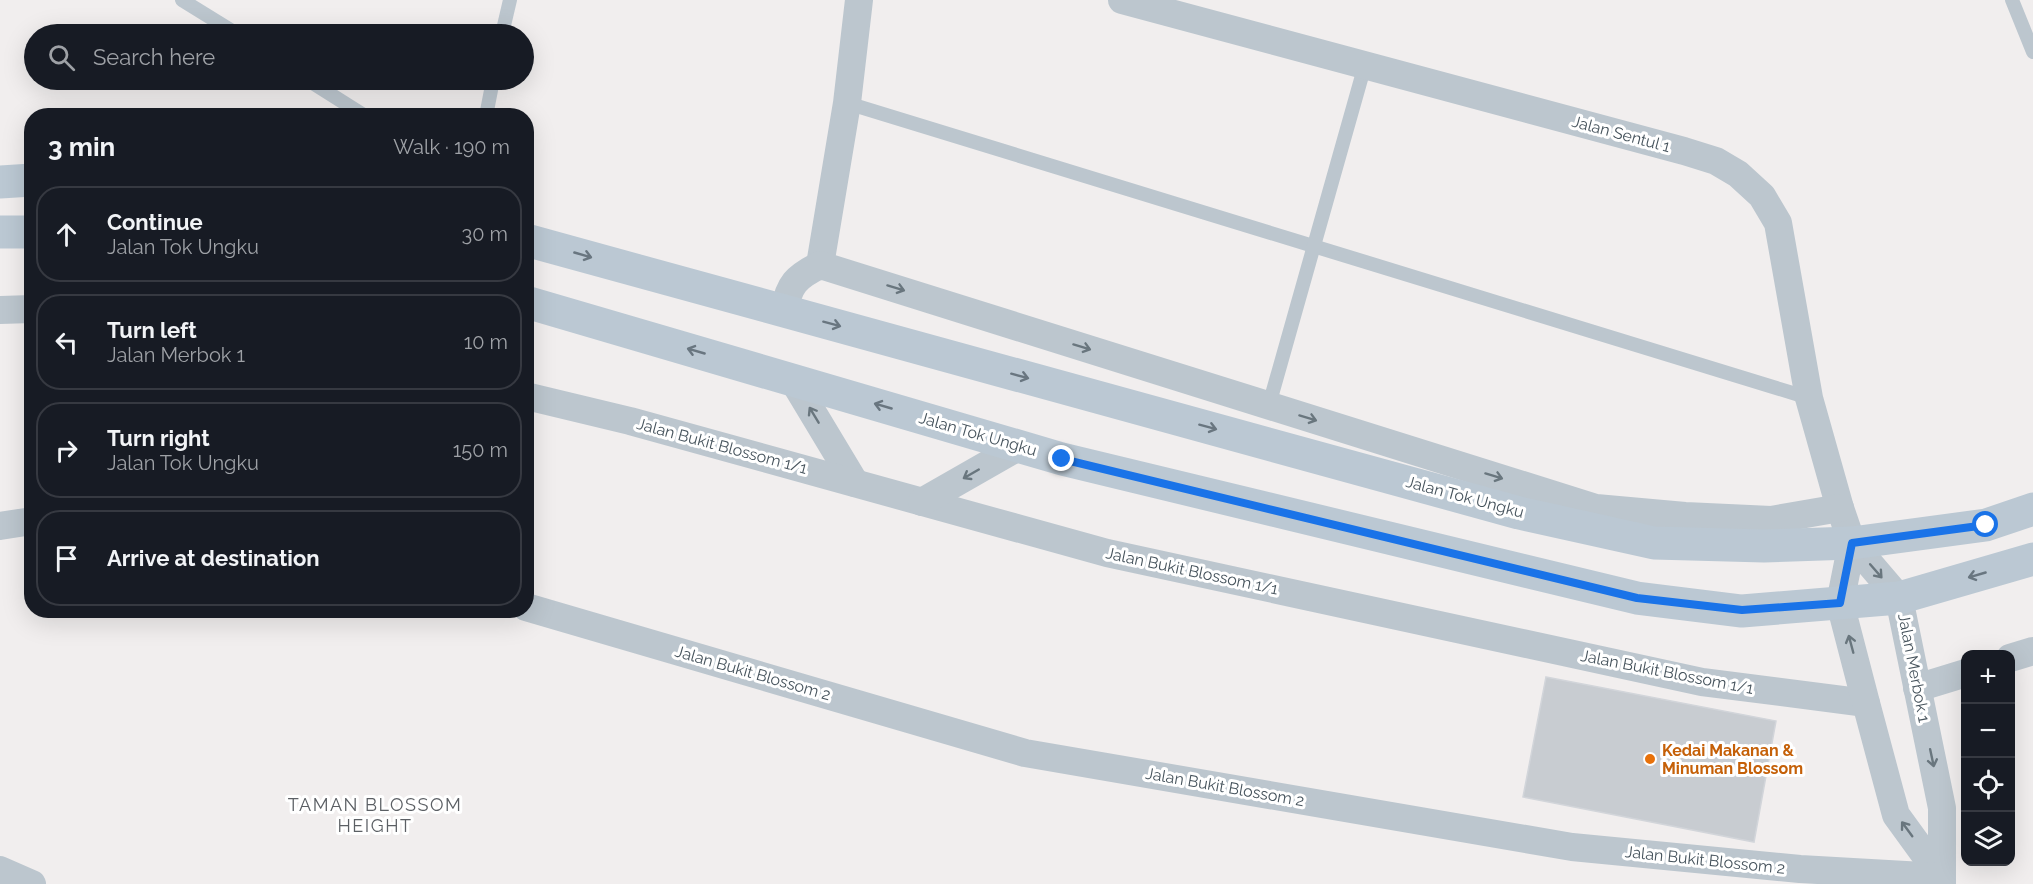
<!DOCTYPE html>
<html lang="en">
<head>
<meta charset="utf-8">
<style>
	:root { --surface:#171b24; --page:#20242c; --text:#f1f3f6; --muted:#9ea1a6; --line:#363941 }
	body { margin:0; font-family:Raleway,sans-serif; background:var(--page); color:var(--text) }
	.controls { position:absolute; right:18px; bottom:18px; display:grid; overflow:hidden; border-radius:12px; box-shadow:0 6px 24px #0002 }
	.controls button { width:54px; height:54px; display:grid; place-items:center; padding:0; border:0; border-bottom:2px solid var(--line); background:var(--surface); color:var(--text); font:30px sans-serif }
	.stop { position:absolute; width:18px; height:18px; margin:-14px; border:4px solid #1a73e8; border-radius:50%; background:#fff }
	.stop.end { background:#1a73e8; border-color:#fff; box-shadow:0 2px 6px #0008 }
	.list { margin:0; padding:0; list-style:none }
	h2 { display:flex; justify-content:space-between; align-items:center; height:78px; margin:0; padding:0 24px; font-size:26px }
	h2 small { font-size:20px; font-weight:400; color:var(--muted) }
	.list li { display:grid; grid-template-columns:39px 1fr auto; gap:18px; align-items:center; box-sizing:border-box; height:96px; margin:0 12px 12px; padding:0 12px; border:2px solid var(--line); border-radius:24px }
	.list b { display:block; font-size:22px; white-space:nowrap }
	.list p { margin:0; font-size:20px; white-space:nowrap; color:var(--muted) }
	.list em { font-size:20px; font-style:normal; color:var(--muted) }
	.icon { flex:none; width:33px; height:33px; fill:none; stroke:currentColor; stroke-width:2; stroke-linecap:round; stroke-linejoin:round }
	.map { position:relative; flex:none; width:2033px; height:884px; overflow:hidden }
	.search { position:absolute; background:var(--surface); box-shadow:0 6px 24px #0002; left:24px; top:24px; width:510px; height:66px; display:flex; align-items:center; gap:15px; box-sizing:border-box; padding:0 21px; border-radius:33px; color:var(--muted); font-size:22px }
	.panel { position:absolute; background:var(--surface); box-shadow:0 6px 24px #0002; left:24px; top:108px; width:510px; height:510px; border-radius:24px }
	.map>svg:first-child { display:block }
</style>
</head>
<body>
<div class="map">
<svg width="2033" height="884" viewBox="0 0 2033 884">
	<rect width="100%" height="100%" fill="#f1eeee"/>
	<path fill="#c8ccd1" stroke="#d2d5da" stroke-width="1.5" d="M1546,677l230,44 -22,121 -231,-45z"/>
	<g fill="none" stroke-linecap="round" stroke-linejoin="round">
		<g stroke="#bcc6ce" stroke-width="14">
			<path d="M182,0l55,34"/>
			<path d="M2012,0l21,52"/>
			<path d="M502,34l8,-34"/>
			<path d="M308,80l57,36"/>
			<path d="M847,103l962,295"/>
			<path d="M486,116l7,-36"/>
			<path d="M1269,405l96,-340"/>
		</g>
		<g stroke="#bcc6ce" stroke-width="28">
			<path d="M1122,0l562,151 32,10 22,13 24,22 16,27 31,175 31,110 12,35 47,55 43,210v76"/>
			<path d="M820,265l27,-162 12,-103"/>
			<path d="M0,310l32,-1"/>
			<path d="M784,311c5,-27 12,-34 36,-46l776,243 89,8 86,4 69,-12"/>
			<path d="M793,380l62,103"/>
			<path d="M526,396l104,25 477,132 595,129 164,21"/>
			<path d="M922,502l98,-56"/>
			<path d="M0,526l32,-5"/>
			<path d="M1852,543l-12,60 26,100 30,112 45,62"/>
			<path d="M526,607l499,146 547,94 228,22 141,8"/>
			<path d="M2010,658l23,-7"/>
			<path d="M1917,688l49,-15"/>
			<path d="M0,870l32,14"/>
		</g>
		<g stroke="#bbc8d3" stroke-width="33">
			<path d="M0,182l32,-2"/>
			<path d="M0,232h32"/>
			<path d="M526,240l993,273 135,30 110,3 88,-3 134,-18 47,-16"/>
			<path d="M526,302l536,157 575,139 105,13 157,-13 134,-39"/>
		</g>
	</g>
	<defs><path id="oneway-shaft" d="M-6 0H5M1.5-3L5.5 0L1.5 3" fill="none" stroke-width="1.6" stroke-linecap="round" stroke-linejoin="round" transform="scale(1.5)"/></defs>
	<g stroke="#697680">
		<use href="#oneway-shaft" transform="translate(583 255) rotate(16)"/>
		<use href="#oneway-shaft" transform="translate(832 324) rotate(15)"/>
		<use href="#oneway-shaft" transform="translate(696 351) rotate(-164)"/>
		<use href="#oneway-shaft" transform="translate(1020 376) rotate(15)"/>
		<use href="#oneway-shaft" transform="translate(883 406) rotate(-164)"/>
		<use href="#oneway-shaft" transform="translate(1208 427) rotate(15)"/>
		<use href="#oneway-shaft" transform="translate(1977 575) rotate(164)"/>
	</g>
	<g stroke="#69767e">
		<use href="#oneway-shaft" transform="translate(896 288) rotate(17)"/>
		<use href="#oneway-shaft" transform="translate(1082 347) rotate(17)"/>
		<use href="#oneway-shaft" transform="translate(814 415) rotate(-121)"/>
		<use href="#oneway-shaft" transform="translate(1308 418) rotate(17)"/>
		<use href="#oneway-shaft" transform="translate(971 474) rotate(150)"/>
		<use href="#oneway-shaft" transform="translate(1494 476) rotate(17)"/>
		<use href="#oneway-shaft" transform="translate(1876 571) rotate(49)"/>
		<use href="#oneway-shaft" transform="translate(1851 644) rotate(-105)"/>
		<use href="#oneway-shaft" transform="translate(1932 758) rotate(78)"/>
		<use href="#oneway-shaft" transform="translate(1907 829) rotate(-126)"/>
	</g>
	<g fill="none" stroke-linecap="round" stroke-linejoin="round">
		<path stroke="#1a73e8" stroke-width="8" d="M1062,459l575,139 105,12 98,-7 12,-60 134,-18"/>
	</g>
	<circle fill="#e8710a" stroke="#fff" stroke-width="2" cx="1650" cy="759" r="6"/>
	<g text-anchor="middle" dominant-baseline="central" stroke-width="6" stroke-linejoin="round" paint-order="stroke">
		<g font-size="16" fill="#46535c" stroke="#fff">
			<text transform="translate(1621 134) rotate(15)">Jalan Sentul 1</text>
			<text transform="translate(978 434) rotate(16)">Jalan Tok Ungku</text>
			<text transform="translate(722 446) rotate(15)">Jalan Bukit Blossom 1/1</text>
			<text transform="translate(1465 497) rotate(15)">Jalan Tok Ungku</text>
			<text transform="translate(1192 571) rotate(12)">Jalan Bukit Blossom 1/1</text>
			<text transform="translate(1914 668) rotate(79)">Jalan Merbok 1</text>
			<text transform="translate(1667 672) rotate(11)">Jalan Bukit Blossom 1/1</text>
			<text transform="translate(753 673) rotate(16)">Jalan Bukit Blossom 2</text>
			<text transform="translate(1225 787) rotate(10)">Jalan Bukit Blossom 2</text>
			<text transform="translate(1705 860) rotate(6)">Jalan Bukit Blossom 2</text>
		</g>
		<g font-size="16" font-weight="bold" fill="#c56008" stroke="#fff" text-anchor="start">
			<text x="1662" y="750">Kedai Makanan &amp;<tspan x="1662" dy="18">Minuman Blossom</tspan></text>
		</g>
		<g font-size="18" letter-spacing="1.5" fill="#5b5f64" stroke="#fff">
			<text x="375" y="804">TAMAN BLOSSOM<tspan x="375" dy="21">HEIGHT</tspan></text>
		</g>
	</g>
</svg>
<div class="controls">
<button>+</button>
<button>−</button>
<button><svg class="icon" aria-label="locate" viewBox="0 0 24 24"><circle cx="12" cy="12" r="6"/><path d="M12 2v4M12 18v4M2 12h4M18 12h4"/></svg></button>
<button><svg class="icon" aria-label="layers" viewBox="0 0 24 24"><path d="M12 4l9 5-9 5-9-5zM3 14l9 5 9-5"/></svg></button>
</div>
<div class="stop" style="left:1986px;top:525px"></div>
<div class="stop end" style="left:1062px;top:459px"></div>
<div class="search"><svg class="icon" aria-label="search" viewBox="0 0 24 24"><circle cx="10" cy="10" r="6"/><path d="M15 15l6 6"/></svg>Search here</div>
<section class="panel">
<h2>3 min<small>Walk · 190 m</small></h2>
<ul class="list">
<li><svg class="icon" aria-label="ahead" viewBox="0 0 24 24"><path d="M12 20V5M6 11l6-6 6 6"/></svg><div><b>Continue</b><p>Jalan Tok Ungku</p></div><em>30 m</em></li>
<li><svg class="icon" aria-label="left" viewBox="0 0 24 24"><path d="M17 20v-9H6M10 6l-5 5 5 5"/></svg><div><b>Turn left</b><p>Jalan Merbok 1</p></div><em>10 m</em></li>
<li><svg class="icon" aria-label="right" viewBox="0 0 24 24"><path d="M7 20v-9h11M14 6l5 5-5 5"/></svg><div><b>Turn right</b><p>Jalan Tok Ungku</p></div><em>150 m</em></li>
<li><svg class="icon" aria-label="arrive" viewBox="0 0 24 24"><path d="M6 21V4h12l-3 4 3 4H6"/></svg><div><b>Arrive at destination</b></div></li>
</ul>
</section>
</div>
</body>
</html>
